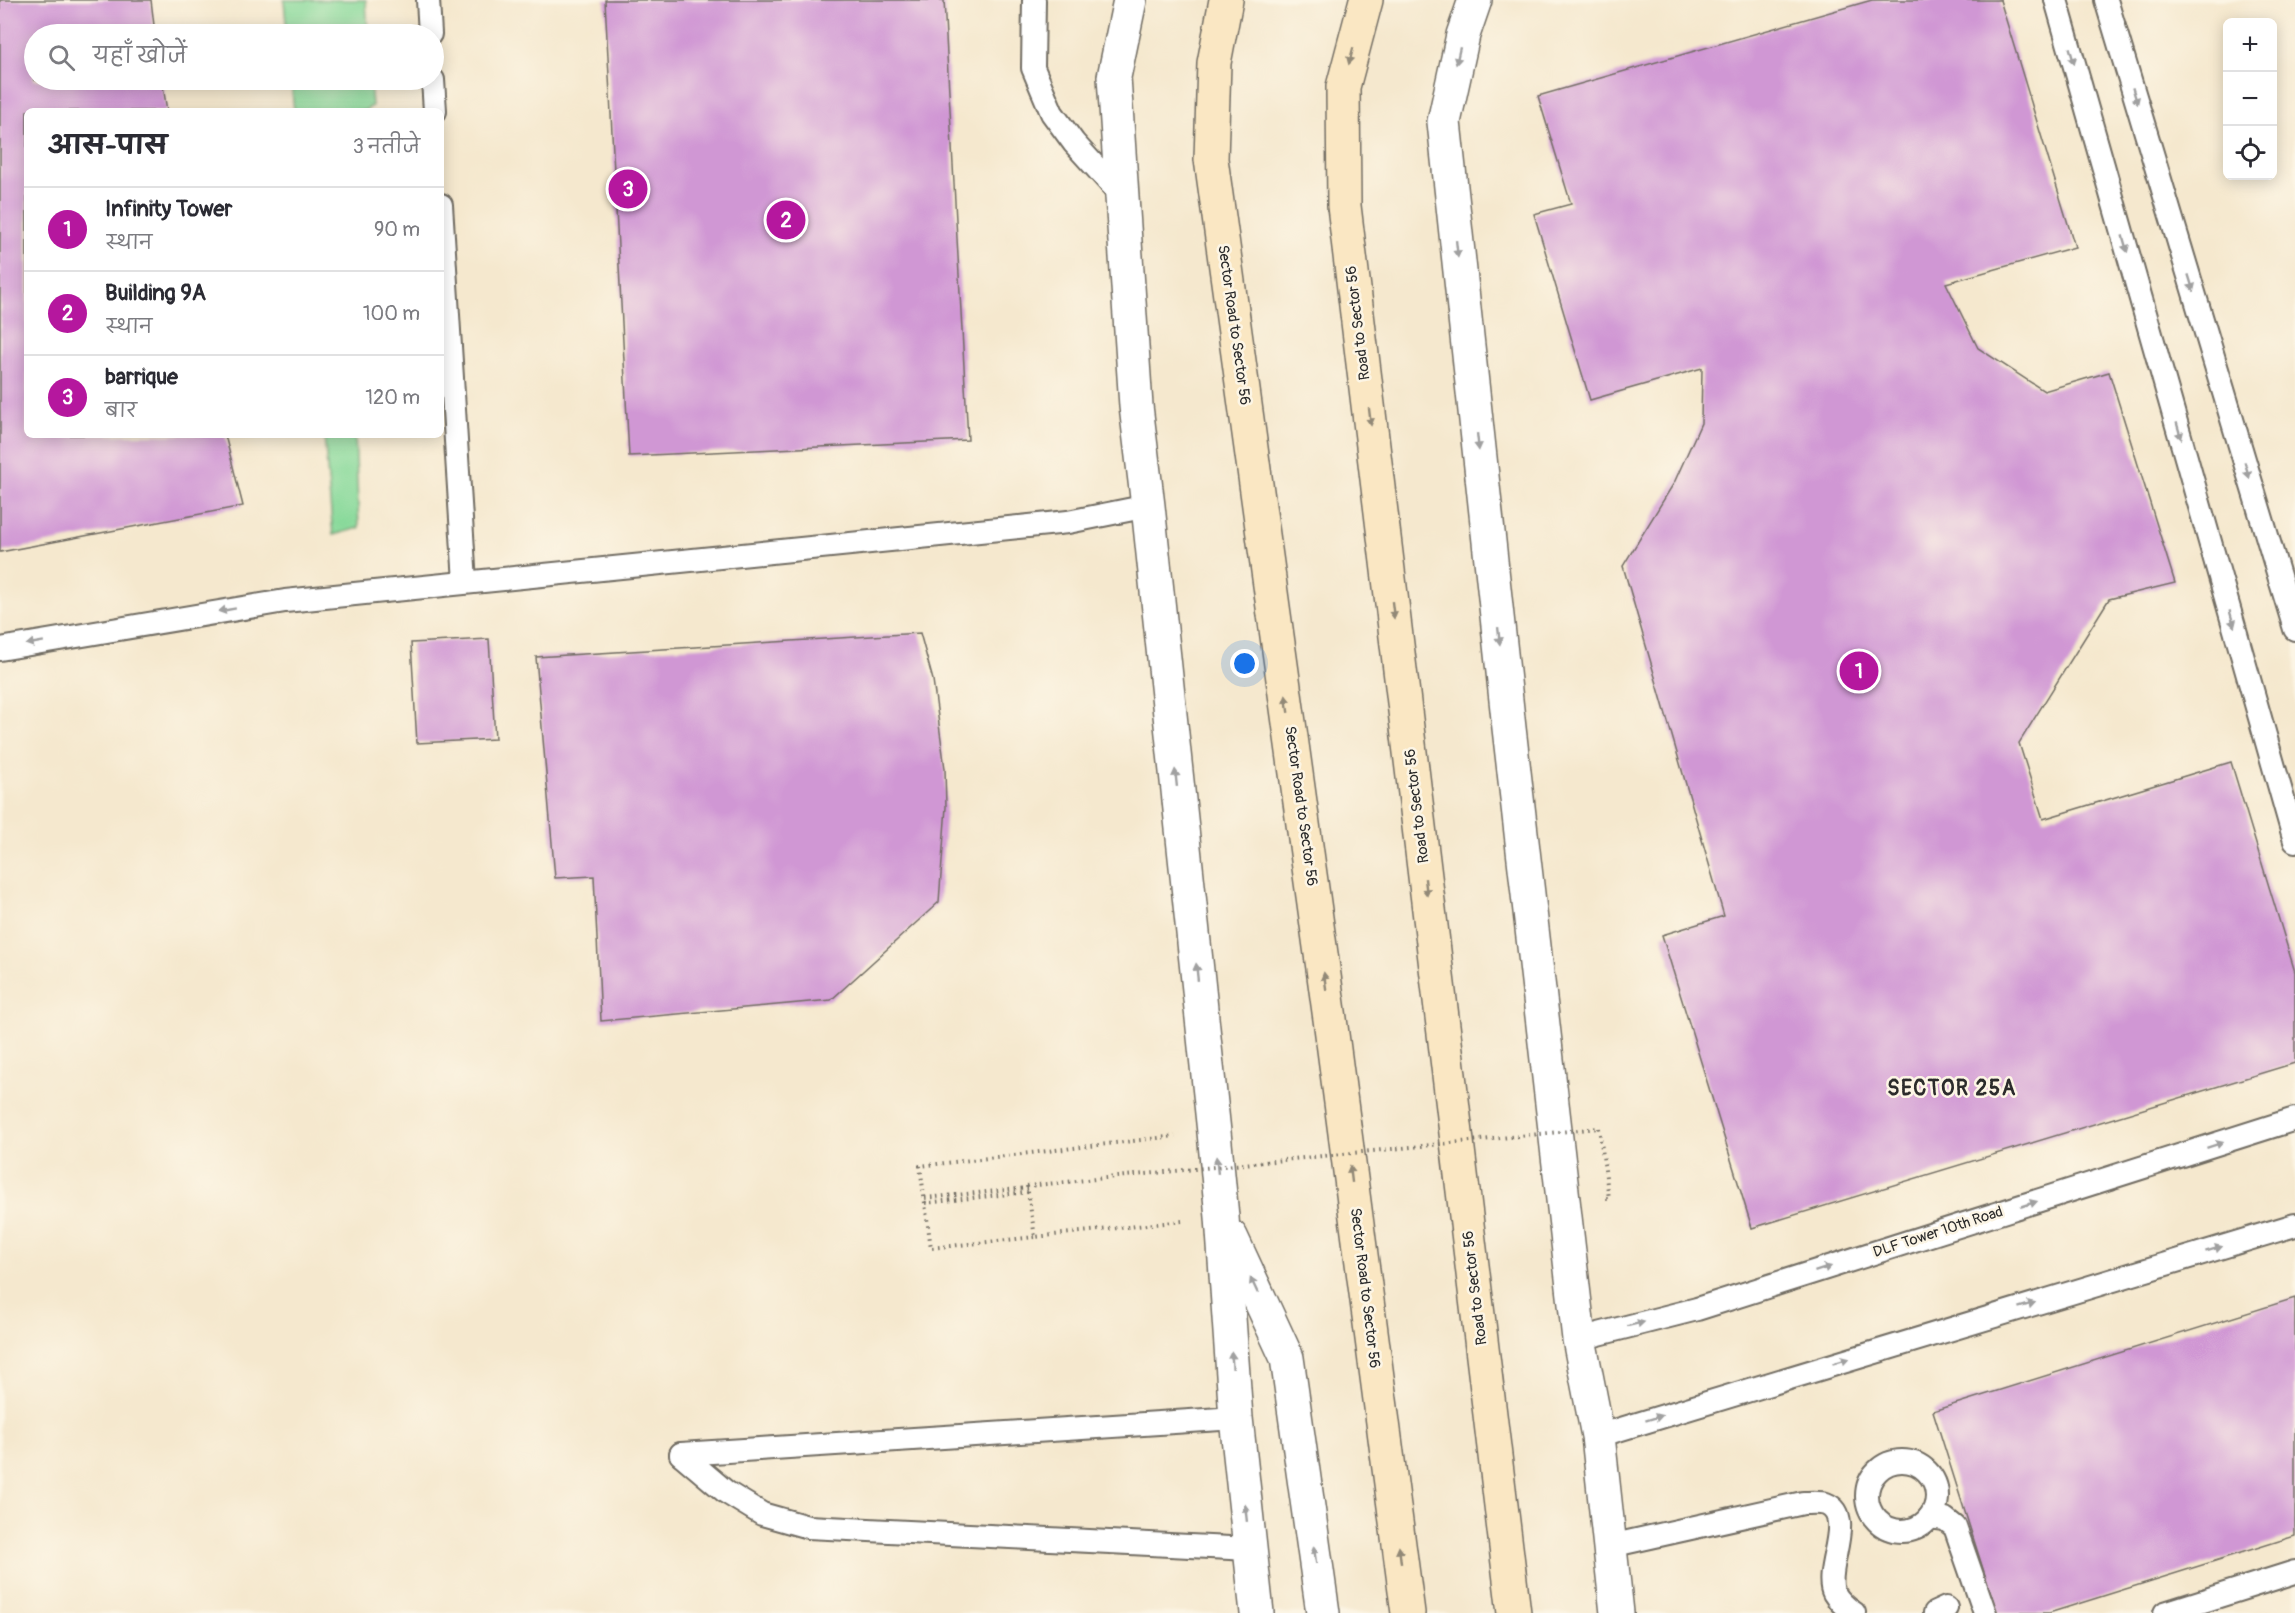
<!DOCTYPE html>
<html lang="hi">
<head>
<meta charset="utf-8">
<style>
	:root { --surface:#fff; --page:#f2f2f3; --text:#2b2b33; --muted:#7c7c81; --line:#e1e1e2; --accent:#b5179e }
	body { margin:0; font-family:Pangolin,"Playpen Sans Deva",sans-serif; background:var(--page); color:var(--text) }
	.controls { position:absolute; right:18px; top:18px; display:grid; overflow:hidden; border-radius:9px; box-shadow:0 3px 15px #0003 }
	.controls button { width:54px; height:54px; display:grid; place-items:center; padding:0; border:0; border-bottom:2px solid var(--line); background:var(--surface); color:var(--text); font:30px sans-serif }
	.you { position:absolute; left:1245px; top:664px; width:21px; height:21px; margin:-15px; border:4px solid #fff; border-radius:50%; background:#1a73e8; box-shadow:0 0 0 9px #1a73e833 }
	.badge { display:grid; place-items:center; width:39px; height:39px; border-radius:50%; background:var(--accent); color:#fff; font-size:20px; font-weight:700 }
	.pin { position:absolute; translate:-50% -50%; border:3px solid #fff; box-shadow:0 2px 6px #0006 }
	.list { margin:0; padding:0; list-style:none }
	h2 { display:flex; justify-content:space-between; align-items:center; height:78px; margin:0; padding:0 24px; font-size:26px }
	h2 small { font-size:20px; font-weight:400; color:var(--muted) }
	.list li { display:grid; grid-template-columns:39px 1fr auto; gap:18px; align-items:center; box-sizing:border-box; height:84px; padding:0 24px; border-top:2px solid var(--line) }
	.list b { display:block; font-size:22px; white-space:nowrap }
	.list p { margin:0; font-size:20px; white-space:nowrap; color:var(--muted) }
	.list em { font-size:20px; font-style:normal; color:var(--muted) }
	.icon { flex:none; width:33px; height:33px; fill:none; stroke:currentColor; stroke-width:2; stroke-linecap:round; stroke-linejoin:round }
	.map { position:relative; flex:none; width:2295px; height:1613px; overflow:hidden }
	.search { position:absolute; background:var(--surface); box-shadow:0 3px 15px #0003; left:24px; top:24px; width:420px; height:66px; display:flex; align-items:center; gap:15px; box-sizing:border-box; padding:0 21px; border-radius:33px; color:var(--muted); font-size:22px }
	.panel { position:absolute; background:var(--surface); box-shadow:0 3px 15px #0003; left:24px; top:108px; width:420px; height:330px; border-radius:9px }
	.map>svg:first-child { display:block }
</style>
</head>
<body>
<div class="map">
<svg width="2295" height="1613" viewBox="0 0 2295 1613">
	<rect width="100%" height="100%" fill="#fcf5e5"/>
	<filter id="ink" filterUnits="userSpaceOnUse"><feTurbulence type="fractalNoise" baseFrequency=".0167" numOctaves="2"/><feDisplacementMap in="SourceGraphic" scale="12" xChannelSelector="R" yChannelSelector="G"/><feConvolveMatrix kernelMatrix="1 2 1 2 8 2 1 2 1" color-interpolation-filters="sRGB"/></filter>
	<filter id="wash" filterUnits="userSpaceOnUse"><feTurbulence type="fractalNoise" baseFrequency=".008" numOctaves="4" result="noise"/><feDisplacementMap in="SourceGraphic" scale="24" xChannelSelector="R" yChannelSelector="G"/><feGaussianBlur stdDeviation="1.35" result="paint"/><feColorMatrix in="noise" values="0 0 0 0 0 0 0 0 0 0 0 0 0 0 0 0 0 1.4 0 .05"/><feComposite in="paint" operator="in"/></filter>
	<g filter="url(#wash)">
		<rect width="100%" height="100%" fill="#f5e8ce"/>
		<g fill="#87d99a" stroke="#598262" stroke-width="1.5">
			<path d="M284,0h82l2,34h-81z"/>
			<path d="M291,80h79l2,26 -8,5h-70z"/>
			<path d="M324,435h31l4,93 -26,7z"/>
		</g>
		<g id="blocks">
			<g fill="#d097d4">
				<path d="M0,0h151l4,34h-121v46h128l5,31h-140v324h198l18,71 -243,46z"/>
				<path d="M605,0h339l24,440 -339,16z"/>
				<path d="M1872,0h128l75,247 -129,36 32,65 66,43 65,-19 66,211 -66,16 -90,144 24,76 188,-57 64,210v91l-543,165 -90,-293 62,-19 -101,-350 51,-83 27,-60 1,-55 -112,32 -56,-186 37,-10 -33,-108z"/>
				<path d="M920,633l13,47 12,89 1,38 -7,95 -108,98 -230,21 -7,-145 -39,2 -19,-221z"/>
				<path d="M489,639l6,100 -78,4 -6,-100z"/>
				<path d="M2295,1298v238l-246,77h-52l-64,-202z"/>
			</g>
		</g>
	</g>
	<g filter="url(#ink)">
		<use href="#blocks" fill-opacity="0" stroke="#726d64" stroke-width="1.5"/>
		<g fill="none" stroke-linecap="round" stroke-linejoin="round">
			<defs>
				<g id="service">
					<path d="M428,0l2,34"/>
					<path d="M1034,0l-1,68 19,45 22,30 48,53"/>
					<path d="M2056,0l239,841"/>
					<path d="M2106,0l189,629"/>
					<path d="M433,80l2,31"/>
					<path d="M441,205l24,377"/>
					<path d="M0,649l285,-48 783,-79 80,-16"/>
					<path d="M1579,1339l118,-30 598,-190"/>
					<path d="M1598,1436l697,-211"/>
					<path d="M681,1454l45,38 36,22 46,13 442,22"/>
					<path d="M681,1454l555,-36"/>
					<circle cx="1902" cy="1496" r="35"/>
					<path d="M1930,1517l15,2 10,8 30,86"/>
					<path d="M1610,1546l193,-43c6,0 17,-1 23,1 31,12 -4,67 8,89 5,8 12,15 20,20"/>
					<path d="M1935,1613l11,-5"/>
					<path d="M2165,1613l130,-41"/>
				</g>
				<g id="tertiary">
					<path d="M1130,0l-16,77 22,329 12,100 66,626 8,85 14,201 21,195"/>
					<path d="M1475,0l-12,35 -19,87 65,606 70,611 19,97 19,177"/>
					<path d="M1231,1237l56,121 36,255"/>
				</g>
				<g id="secondary">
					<path d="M1226,0l-12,63 -3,96 119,860 78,594"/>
					<path d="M1366,0l-23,87 1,119 170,1407"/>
				</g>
			</defs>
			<use href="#service" stroke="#726d64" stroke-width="26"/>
			<use href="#tertiary" stroke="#726d64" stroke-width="36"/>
			<use href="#secondary" stroke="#726d64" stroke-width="36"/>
			<g stroke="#726d64" stroke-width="4" stroke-dasharray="1.5 4.5" stroke-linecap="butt">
				<path d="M1599,1128l10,70h-6"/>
				<path d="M1027,1186l8,51 148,-16"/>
				<path d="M925,1198l103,-10"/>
				<path d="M925,1203l103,-11"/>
				<path d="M1035,1237l-104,11 -11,-82 255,-30"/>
			</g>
			<use href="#service" stroke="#fff" stroke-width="22"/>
			<use href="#tertiary" stroke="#fff" stroke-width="33"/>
			<use href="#secondary" stroke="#fae7c3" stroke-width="33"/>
			<path stroke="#726d64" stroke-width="4" stroke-dasharray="1.5 4.5" stroke-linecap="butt" d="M1027,1186l572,-58"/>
		</g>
		<defs><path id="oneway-solid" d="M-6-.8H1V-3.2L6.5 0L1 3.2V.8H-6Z" transform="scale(1.5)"/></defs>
		<g fill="#928977">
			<use href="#oneway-solid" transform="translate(1351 56) rotate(105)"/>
			<use href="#oneway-solid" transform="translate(1370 417) rotate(83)"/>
			<use href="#oneway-solid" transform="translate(1393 610) rotate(83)"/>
			<use href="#oneway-solid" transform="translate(1287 704) rotate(-98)"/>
			<use href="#oneway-solid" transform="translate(1426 887) rotate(83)"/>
			<use href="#oneway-solid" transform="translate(1325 981) rotate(-98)"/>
			<use href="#oneway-solid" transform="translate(1351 1174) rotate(-97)"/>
			<use href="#oneway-solid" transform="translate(1400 1555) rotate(-97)"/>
		</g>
		<g fill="#a0a0a0">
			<use href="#oneway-solid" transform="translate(1458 56) rotate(103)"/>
			<use href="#oneway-solid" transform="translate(2072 56) rotate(74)"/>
			<use href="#oneway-solid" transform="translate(2135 96) rotate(73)"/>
			<use href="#oneway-solid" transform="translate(2125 244) rotate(74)"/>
			<use href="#oneway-solid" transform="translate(1457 249) rotate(84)"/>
			<use href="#oneway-solid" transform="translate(2191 283) rotate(73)"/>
			<use href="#oneway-solid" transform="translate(2179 431) rotate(74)"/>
			<use href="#oneway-solid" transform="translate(1478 442) rotate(84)"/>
			<use href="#oneway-solid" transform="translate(2247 470) rotate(73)"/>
			<use href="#oneway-solid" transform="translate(227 610) rotate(170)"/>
			<use href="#oneway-solid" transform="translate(2232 619) rotate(74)"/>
			<use href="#oneway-solid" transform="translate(1499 636) rotate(84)"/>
			<use href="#oneway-solid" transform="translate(35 643) rotate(170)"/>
			<use href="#oneway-solid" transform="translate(1176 778) rotate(-96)"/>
			<use href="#oneway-solid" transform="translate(1197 972) rotate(-96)"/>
			<use href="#oneway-solid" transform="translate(2215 1145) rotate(-18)"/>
			<use href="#oneway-solid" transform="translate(1217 1165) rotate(-96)"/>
			<use href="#oneway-solid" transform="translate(2029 1204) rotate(-18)"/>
			<use href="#oneway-solid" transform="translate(2214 1249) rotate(-17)"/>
			<use href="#oneway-solid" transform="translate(1823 1269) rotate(-18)"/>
			<use href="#oneway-solid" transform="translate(1254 1285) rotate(-115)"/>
			<use href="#oneway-solid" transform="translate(2027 1305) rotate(-17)"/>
			<use href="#oneway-solid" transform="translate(1636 1324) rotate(-14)"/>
			<use href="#oneway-solid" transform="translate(1232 1360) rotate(-94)"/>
			<use href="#oneway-solid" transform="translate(1841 1361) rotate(-17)"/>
			<use href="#oneway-solid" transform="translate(1654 1418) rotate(-17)"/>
			<use href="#oneway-solid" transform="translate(1246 1513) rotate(-96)"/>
			<use href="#oneway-solid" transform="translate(1315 1555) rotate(-98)"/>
		</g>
	</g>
	<g text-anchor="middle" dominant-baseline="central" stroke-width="5" stroke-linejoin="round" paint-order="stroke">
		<g font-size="15" fill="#2b2b2b" stroke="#fcf5e5">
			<text transform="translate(1358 323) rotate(-97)">Road to Sector 56</text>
			<text transform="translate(1234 325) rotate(82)">Sector Road to Sector 56</text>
			<text transform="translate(1301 806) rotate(82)">Sector Road to Sector 56</text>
			<text transform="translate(1417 806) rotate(-97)">Road to Sector 56</text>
			<text transform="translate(1938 1232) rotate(-18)">DLF Tower 10th Road</text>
			<text transform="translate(1365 1288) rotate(83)">Sector Road to Sector 56</text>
			<text transform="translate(1475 1288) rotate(-97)">Road to Sector 56</text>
		</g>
		<g font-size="21" font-weight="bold" letter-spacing="1.5" fill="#2b2b2b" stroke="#fcf5e5">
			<text x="1952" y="1088">SECTOR 25A</text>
		</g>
	</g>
</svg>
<div class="controls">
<button>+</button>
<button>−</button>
<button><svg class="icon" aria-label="locate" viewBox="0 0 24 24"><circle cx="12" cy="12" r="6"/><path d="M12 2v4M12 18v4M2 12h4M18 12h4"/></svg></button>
</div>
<div class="you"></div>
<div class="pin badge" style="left:1859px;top:671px">1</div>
<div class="pin badge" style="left:786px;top:220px">2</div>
<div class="pin badge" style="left:628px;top:189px">3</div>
<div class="search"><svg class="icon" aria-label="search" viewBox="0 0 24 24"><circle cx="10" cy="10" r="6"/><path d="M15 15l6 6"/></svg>यहाँ खोजें</div>
<section class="panel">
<h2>आस-पास<small>3 नतीजे</small></h2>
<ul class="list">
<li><span class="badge">1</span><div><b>Infinity Tower</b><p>स्थान</p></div><em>90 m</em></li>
<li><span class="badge">2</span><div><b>Building 9A</b><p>स्थान</p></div><em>100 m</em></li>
<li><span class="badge">3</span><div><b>barrique</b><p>बार</p></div><em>120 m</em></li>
</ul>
</section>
</div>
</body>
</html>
